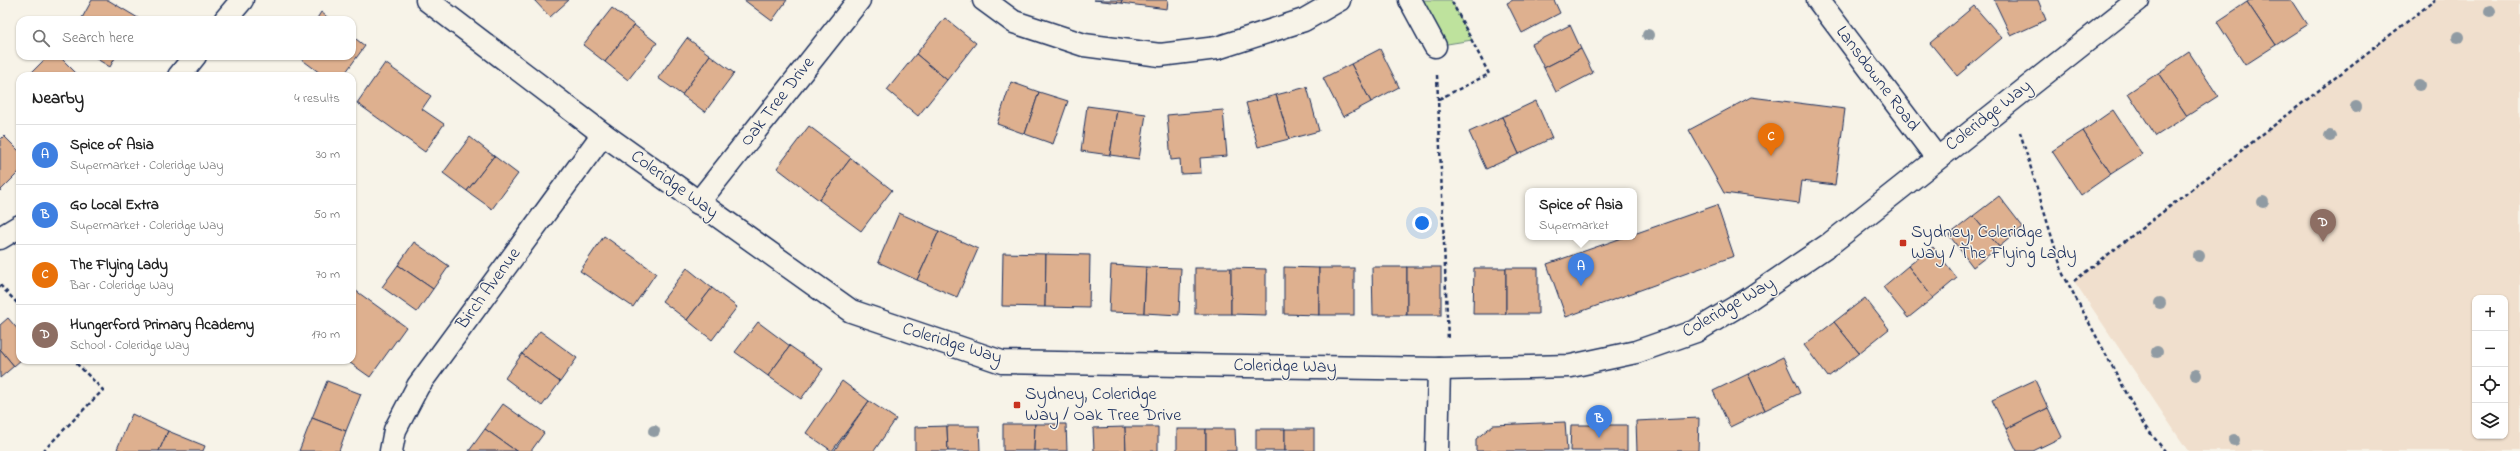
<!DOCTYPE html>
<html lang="en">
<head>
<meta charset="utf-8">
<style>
	:root { --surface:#fff; --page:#f6f6f6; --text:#222; --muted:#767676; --line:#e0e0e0; --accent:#0f766e }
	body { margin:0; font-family:"Indie Flower",sans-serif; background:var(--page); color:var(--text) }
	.controls { position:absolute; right:12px; bottom:12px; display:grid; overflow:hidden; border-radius:8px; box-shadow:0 1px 3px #0004 }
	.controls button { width:36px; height:36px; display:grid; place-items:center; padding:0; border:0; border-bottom:1px solid var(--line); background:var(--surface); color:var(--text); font:20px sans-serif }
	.you { position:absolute; left:1422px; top:223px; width:14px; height:14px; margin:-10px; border:3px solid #fff; border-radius:50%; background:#1a73e8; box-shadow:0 0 0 6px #1a73e833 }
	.badge { display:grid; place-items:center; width:26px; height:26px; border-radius:50%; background:var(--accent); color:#fff; font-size:13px; font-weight:700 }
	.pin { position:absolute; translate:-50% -33px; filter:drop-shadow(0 1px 2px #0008) }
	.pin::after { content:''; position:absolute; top:21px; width:14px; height:12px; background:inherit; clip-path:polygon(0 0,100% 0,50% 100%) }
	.popup { position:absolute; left:1525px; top:188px; width:112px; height:52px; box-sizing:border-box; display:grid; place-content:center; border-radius:8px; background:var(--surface); filter:drop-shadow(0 1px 3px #0005); font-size:13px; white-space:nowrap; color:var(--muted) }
	.popup b { font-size:15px; color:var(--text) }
	.popup::after { content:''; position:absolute; left:50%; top:100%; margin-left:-8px; border:8px solid transparent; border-top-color:var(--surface) }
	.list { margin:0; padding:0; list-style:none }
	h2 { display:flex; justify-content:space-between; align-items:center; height:52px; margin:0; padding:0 16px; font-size:17px }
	h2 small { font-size:13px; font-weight:400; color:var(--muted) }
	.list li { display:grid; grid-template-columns:26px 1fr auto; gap:12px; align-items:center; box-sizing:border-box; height:60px; padding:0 16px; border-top:1px solid var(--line) }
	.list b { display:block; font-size:15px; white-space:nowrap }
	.list p { margin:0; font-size:13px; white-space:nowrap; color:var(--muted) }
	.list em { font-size:13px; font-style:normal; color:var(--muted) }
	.icon { flex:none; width:22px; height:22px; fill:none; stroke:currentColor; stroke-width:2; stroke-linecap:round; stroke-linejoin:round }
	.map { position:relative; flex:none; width:2520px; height:451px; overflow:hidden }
	.search { position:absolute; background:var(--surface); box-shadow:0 1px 3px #0004; left:16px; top:16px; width:340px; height:44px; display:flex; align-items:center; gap:10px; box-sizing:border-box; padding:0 14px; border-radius:12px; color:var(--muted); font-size:15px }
	.panel { position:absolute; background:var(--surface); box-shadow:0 1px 3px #0004; left:16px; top:72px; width:340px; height:292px; border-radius:12px }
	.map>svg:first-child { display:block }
</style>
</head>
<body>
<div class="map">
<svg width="2520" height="451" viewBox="0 0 2520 451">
	<rect width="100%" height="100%" fill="#f7f3e8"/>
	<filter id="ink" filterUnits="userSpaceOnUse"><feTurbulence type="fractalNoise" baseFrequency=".025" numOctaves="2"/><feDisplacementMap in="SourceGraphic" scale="8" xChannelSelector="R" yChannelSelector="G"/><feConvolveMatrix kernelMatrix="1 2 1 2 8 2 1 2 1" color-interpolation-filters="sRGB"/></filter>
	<g filter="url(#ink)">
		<path fill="#f0dfcd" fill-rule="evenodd" d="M2435,0h85v451h-332l-114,-170zM2475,298h30v138h-30z"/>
		<path fill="#bee29d" stroke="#6c887e" d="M1410,0h41l21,40 -37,6z"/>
		<g fill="#deb08f" stroke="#1b2f5e">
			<path d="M92,0h16l30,18 -1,2h-51l-4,-2z"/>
			<path d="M534,0h35l-19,17z"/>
			<path d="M744,0h43l-15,21z"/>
			<path d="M1094,0h28l-1,3z"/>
			<path d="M1122,0h46l-1,9 -46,-6z"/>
			<path d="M1513,0h41l6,13 -38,20 -15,-30z"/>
			<path d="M1994,0h44l8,20 -35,16z"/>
			<path d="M2250,0h41l16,25 -31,20 -29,-43z"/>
			<path d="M2247,2l29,43 -31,20 -28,-43z"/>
			<path d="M1974,6l28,32 -45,38 -27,-33z"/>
			<path d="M612,8l22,17 -29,37 -22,-17z"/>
			<path d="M321,12l10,8h-15z"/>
			<path d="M945,18l31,25 -29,37 -31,-26z"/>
			<path d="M634,25l23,18 -29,37 -23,-18z"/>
			<path d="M1570,25l11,24 -37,19 -12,-24z"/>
			<path d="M352,36l13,10 -22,30h-19l-27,-20h55z"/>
			<path d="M687,38l23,17 -28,40 -24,-17z"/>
			<path d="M1380,49l19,38 -28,15 -20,-38z"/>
			<path d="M1581,49l12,24 -37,19 -12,-24z"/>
			<path d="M2189,52l29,44 -31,20 -29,-43z"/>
			<path d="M916,54l31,26 -29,36 -31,-26z"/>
			<path d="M710,55l24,18 -29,39 -23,-17z"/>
			<path d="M48,56h11l20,20h-48l-1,-2z"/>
			<path d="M92,56h24l-6,11z"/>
			<path d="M385,63l46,33 -9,13 22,15 -19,28 -68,-49z"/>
			<path d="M1351,64l20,38 -28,15 -20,-39z"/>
			<path d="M2158,73l29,43 -31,20 -28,-43z"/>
			<path d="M1011,82l28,10 -14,42 -28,-10z"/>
			<path d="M1307,87l12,44 -30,8 -13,-44z"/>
			<path d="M1039,92l29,9 -15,43 -28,-10z"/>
			<path d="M1276,95l13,44 -31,8 -12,-44z"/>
			<path d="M1751,97l94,12 -10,76 -33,-4 -3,22 -75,-10 -35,-63z"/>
			<path d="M1536,101l16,37 -33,16 -17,-37z"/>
			<path d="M1087,106l30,4 -7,45 -29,-4z"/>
			<path d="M1117,110l29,4 -7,45 -29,-4z"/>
			<path d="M1223,110l4,46 -27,2 1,15 -20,1 -1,-15 -9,1 -4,-45z"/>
			<path d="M2113,110l29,44 -31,20 -28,-43z"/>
			<path d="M1502,117l17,37 -33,15 -17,-37z"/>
			<path d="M809,126l42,32 -32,42 -42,-32z"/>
			<path d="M2083,131l28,43 -30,21 -29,-44z"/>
			<path d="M4,136l16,16v19l-20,20v-51z"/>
			<path d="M470,137l24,19 -27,35 -24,-18z"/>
			<path d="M494,156l24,18 -26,35 -25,-18z"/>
			<path d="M851,158l41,32 -31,41 -42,-31z"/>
			<path d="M1999,196l24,31 -24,20 -26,-31z"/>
			<path d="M1717,205l17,51 -168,61 -19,-53 78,-27h9v-3z"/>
			<path d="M899,213l40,18 -22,49 -39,-18z"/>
			<path d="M1973,216l26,31 -26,20 -24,-32z"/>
			<path d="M939,231l39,18 -21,48 -40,-17z"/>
			<path d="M604,236l52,37 -23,34 -53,-36z"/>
			<path d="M414,242l35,24 -16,23 -35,-24z"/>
			<path d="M1933,247l24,31 -24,20 -25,-32z"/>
			<path d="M1003,253l43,1 -1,53 -43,-1z"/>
			<path d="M1046,254l44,1 -1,53 -44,-1z"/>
			<path d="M398,265l35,24 -16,23 -35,-25z"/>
			<path d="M1111,265l35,2 -2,46 -35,-1z"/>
			<path d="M1908,266l25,32 -25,20 -25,-31z"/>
			<path d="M1146,267l35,1 -2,47 -35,-2z"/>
			<path d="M1284,267l35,1v47l-35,-1z"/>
			<path d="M1372,267h35v48h-34z"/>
			<rect x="1407" y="267" width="34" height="48"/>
			<path d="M687,268l25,20 -25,32 -25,-19z"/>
			<rect x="1195" y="268" width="36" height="46"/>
			<path d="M1231,268l35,1v46l-35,-1z"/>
			<rect x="1319" y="268" width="35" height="47"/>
			<path d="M1474,268h32v46h-33z"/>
			<rect x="1506" y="268" width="32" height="46"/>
			<path d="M352,288l54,39 -36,50 -24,-17h6z"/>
			<path d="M712,288l25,19 -25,33 -25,-20z"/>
			<path d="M1865,298l24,31 -30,24 -25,-31z"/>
			<path d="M8,318l12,14 1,28 -7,6 -14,-17v-24z"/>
			<path d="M758,322l32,24 -22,30 -33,-24z"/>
			<path d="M1834,322l25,31 -31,24 -24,-32z"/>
			<path d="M540,331l37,27 -17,24 -38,-28z"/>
			<path d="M790,346l33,23 -22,30 -33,-23z"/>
			<path d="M0,349l14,17 -14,12z"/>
			<path d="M522,354l38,28 -18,24 -37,-28z"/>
			<path d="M1783,357l17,36 -35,17 -17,-36z"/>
			<path d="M1748,374l17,36 -35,17 -17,-36z"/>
			<path d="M2035,380l13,28 -42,21 -14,-29z"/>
			<path d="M327,381l34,13 -15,37 -34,-13z"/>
			<path d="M842,381l27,20 -37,50 -26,-18z"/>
			<path d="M869,401l27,18 -22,32h-40z"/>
			<path d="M503,404l41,29 -13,18h-15l-31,-22z"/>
			<path d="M2048,408l14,29 -29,14h-16l-11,-22z"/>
			<path d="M132,414l36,17 -9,20h-36l-6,-2z"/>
			<path d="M312,418l34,13 -7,20h-40z"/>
			<path d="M1699,418l-1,33h-61l-1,-30z"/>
			<path d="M1565,422l2,29h-91v-12l17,-14z"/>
			<path d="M1003,424h32l-1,27h-31z"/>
			<path d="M1035,424h31l1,27h-33z"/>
			<path d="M1571,425h56v26h-57z"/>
			<path d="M947,426l1,25h-33v-24z"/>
			<path d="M947,426h32l1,25h-32z"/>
			<path d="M1125,427l1,24h-32l-1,-23z"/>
			<path d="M1125,427h33v24h-32z"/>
			<path d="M485,429l31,22h-47z"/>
			<rect x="1177" y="429" width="29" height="22"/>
			<path d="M1206,429h29l1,22h-30z"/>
			<rect x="1256" y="429" width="29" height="22"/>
			<rect x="1285" y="429" width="29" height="22"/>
			<path d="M168,431l37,15 -2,5h-44z"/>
		</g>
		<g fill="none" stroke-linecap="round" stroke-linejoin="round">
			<defs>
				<g id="street">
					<path d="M427,0l176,134 248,177 151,51 437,7 132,-3 65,-14 60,-21 50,-30 85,-58 307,-243"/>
					<path d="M984,0l30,22 70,23 76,10 57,-7 87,-28 35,-20"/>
					<path d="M1410,0l25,46"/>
					<path d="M1818,0l119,158"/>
					<path d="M225,20l17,-20"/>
					<path d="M179,76l16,-20"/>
					<path d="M698,203l161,-203"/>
					<path d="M0,238l20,-12"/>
					<path d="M391,451l4,-21 23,-44 185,-252"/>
					<path d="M1437,451l2,-82"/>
				</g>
			</defs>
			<use href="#street" stroke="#1b2f5e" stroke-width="25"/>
			<g stroke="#1b2f5e" stroke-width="2.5" stroke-dasharray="4 3" stroke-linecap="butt">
				<path d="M1437,75l11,265"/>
				<path d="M1439,99l50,-25 -38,-74"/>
				<path d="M2020,132l43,142 80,150 22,27"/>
				<path d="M2074,281l361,-281"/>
				<path d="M0,285l20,21"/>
				<path d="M43,451l60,-61 -30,-30"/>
			</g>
			<use href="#street" stroke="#f7f3e8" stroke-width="22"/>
		</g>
		<g fill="#909ba3">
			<circle cx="2490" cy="11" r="6"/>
			<circle cx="1648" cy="35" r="6"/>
			<circle cx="2458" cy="37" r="6"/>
			<circle cx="2419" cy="85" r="6"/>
			<circle cx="2356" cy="107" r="6"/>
			<circle cx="2330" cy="136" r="6"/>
			<circle cx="2263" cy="202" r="6"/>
			<circle cx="2199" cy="256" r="6"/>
			<circle cx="2160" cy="303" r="6"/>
			<circle cx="2157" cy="352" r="6"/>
			<circle cx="2196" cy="375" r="6"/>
			<circle cx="654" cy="431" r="6"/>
			<circle cx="2234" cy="440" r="6"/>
		</g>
	</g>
	<g fill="#c8321e" stroke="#f7f3e8" stroke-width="1.5">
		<rect x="1899" y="239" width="8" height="8" rx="2"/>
		<rect x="1013" y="401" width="8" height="8" rx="2"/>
	</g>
	<g text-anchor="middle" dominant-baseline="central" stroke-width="3" stroke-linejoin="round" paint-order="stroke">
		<g font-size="18" fill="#1b2f5e" stroke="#f7f3e8">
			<text transform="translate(1877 79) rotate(53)">Lansdowne Road</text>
			<text transform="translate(778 102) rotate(-52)">Oak Tree Drive</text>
			<text transform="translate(1989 116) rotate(-38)">Coleridge Way</text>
			<text transform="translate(674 185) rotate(36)">Coleridge Way</text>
			<text transform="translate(489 289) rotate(-54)">Birch Avenue</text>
			<text transform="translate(1729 308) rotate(-30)">Coleridge Way</text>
			<text transform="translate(952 344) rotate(17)">Coleridge Way</text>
			<text transform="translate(1285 367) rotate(1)">Coleridge Way</text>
		</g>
		<g font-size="18" fill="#1b2f5e" stroke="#f7f3e8" text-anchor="start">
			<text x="1911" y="233">Sydney, Coleridge<tspan x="1911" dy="21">Way / The Flying Lady</tspan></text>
			<text x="1025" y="395">Sydney, Coleridge<tspan x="1025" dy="21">Way / Oak Tree Drive</tspan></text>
		</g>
	</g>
</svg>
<div class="controls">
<button>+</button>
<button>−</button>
<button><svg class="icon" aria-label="locate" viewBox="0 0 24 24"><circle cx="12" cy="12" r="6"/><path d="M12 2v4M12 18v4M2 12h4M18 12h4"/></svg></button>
<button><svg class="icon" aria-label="layers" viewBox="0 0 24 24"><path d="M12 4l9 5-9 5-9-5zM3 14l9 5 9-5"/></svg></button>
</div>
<div class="you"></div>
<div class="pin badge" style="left:1581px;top:286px;background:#3f7fe0">A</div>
<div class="popup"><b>Spice of Asia</b>Supermarket</div>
<div class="pin badge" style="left:1599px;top:438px;background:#3f7fe0">B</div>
<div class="pin badge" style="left:1771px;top:156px;background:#e8710a">C</div>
<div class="pin badge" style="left:2323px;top:242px;background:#8d6e63">D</div>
<div class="search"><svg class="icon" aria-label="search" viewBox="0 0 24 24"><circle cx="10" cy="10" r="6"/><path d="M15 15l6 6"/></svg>Search here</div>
<section class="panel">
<h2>Nearby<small>4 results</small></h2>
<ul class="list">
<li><span class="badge" style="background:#3f7fe0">A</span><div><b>Spice of Asia</b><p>Supermarket · Coleridge Way</p></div><em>30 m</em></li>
<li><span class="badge" style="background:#3f7fe0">B</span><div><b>Go Local Extra</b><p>Supermarket · Coleridge Way</p></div><em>50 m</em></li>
<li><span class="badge" style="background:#e8710a">C</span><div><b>The Flying Lady</b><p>Bar · Coleridge Way</p></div><em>70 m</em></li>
<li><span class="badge" style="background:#8d6e63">D</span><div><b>Hungerford Primary Academy</b><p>School · Coleridge Way</p></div><em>170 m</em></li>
</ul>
</section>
</div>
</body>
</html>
